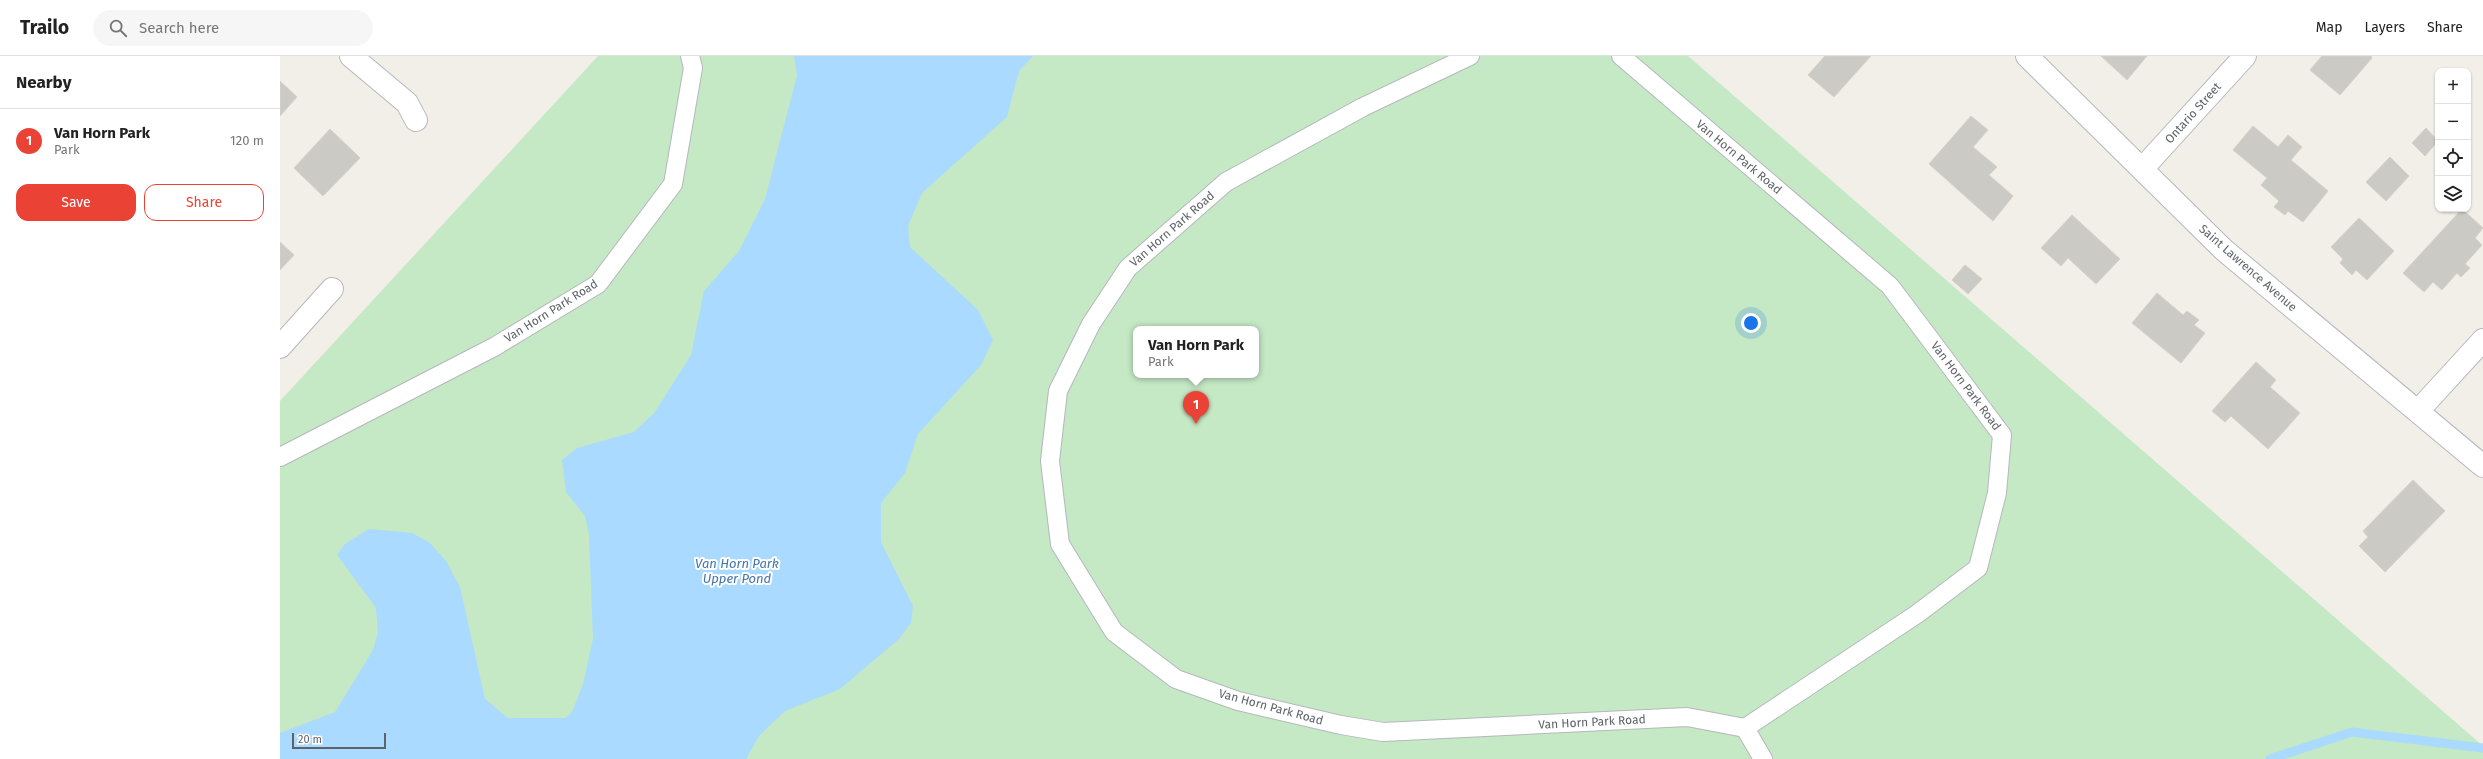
<!DOCTYPE html>
<html lang="en">
<head>
<meta charset="utf-8">
<style>
	:root { --surface:#fff; --page:#f6f6f6; --text:#222; --muted:#767676; --line:#e0e0e0; --accent:#ea4335 }
	body { margin:0; font-family:"Fira Sans",sans-serif; background:var(--page); color:var(--text) }
	.controls { position:absolute; right:12px; top:12px; display:grid; overflow:hidden; border-radius:8px; box-shadow:0 1px 3px #0004 }
	.controls button { width:36px; height:36px; display:grid; place-items:center; padding:0; border:0; border-bottom:1px solid var(--line); background:var(--surface); color:var(--text); font:20px sans-serif }
	.scale { position:absolute; left:12px; bottom:10px; width:94px; box-sizing:border-box; padding-left:4px; border:2px solid #5f6368; border-top:0; font-size:11px; line-height:14px; white-space:nowrap; color:#5f6368; -webkit-text-stroke:3px #fff; paint-order:stroke }
	.you { position:absolute; left:1471px; top:267px; width:14px; height:14px; margin:-10px; border:3px solid #fff; border-radius:50%; background:#1a73e8; box-shadow:0 0 0 6px #1a73e833 }
	.badge { display:grid; place-items:center; width:26px; height:26px; border-radius:50%; background:var(--accent); color:#fff; font-size:13px; font-weight:700 }
	.pin { position:absolute; translate:-50% -33px; filter:drop-shadow(0 1px 2px #0008) }
	.pin::after { content:''; position:absolute; top:21px; width:14px; height:12px; background:inherit; clip-path:polygon(0 0,100% 0,50% 100%) }
	.popup { position:absolute; left:853px; top:270px; width:126px; height:52px; box-sizing:border-box; display:grid; place-content:center; border-radius:8px; background:var(--surface); filter:drop-shadow(0 1px 3px #0005); font-size:13px; white-space:nowrap; color:var(--muted) }
	.popup b { font-size:15px; color:var(--text) }
	.popup::after { content:''; position:absolute; left:50%; top:100%; margin-left:-8px; border:8px solid transparent; border-top-color:var(--surface) }
	.list { margin:0; padding:0; list-style:none }
	h2 { display:flex; justify-content:space-between; align-items:center; height:52px; margin:0; padding:0 16px; font-size:17px }
	h2 small { font-size:13px; font-weight:400; color:var(--muted) }
	.list li { display:grid; grid-template-columns:26px 1fr auto; gap:12px; align-items:center; box-sizing:border-box; height:64px; padding:0 16px; border-top:1px solid var(--line) }
	.list b { display:block; font-size:15px; white-space:nowrap }
	.list p { margin:0; font-size:13px; white-space:nowrap; color:var(--muted) }
	.list em { font-size:13px; font-style:normal; color:var(--muted) }
	.actions { display:flex; gap:8px; padding:12px 16px }
	.actions a { flex:1; padding:9px 0; border:1px solid var(--accent); border-radius:12px; text-align:center; font-size:14px; color:var(--accent) }
	.actions .main { background:var(--accent); color:#fff }
	.icon { flex:none; width:22px; height:22px; fill:none; stroke:currentColor; stroke-width:2; stroke-linecap:round; stroke-linejoin:round }
	.map { position:relative; flex:none; width:2203px; height:703px; overflow:hidden }
	header { display:flex; align-items:center; gap:24px; box-sizing:border-box; height:56px; padding:0 20px; background:var(--surface); border-bottom:1px solid var(--line) }
	header strong { font-size:19px }
	nav { display:flex; gap:22px; margin-inline-start:auto; font-size:14px }
	.search { width:280px; height:36px; background:var(--page); display:flex; align-items:center; gap:10px; box-sizing:border-box; padding:0 14px; border-radius:22px; color:var(--muted); font-size:15px }
	main { display:flex }
	aside { flex:1; background:var(--surface) }
	.map>svg:first-child { display:block }
</style>
</head>
<body>
<header>
<strong>Trailo</strong>
<div class="search"><svg class="icon" aria-label="search" viewBox="0 0 24 24"><circle cx="10" cy="10" r="6"/><path d="M15 15l6 6"/></svg>Search here</div>
<nav><a>Map</a><a>Layers</a><a>Share</a></nav>
</header>
<main>
<aside>
<h2>Nearby<small></small></h2>
<ul class="list">
<li><span class="badge">1</span><div><b>Van Horn Park</b><p>Park</p></div><em>120 m</em></li>
</ul>
<div class="actions"><a class="main">Save</a><a>Share</a></div>
</aside>
<div class="map">
<svg width="2203" height="703" viewBox="0 0 2203 703">
	<rect width="100%" height="100%" fill="#f1efe8"/>
	<path fill="#c5e8c5" fill-rule="evenodd" d="M318,0h1090l795,690v13h-2203v-358zM856,273h120v46h-120z"/>
	<path fill="#aadaff" d="M514,0h239l-14,15 -12,46 -85,76 -14,33 2,21 68,63 15,30 -12,25 -63,69 -13,39 -24,30v39l32,64 -2,17 -12,16 -59,50 -55,22 -26,25 -13,23h-466v-26l55,-21 38,-62 5,-18 -2,-24 -39,-53 8,-11 24,-15 43,4 18,10 16,18 14,26 25,112 23,19h57l7,-6 11,-28 10,-45 -4,-104 -4,-19 -19,-24 -4,-32 15,-12 57,-16 21,-20 36,-57 13,-64 35,-40 26,-52 32,-124z"/>
	<g fill="none" stroke-linecap="round" stroke-linejoin="round">
		<path stroke="#aadaff" stroke-width="9" d="M1990,703l82,-27 131,16"/>
	</g>
	<g fill="#cccac5" stroke="#d6d1c6">
		<path d="M1545,0h46l-37,41 -26,-22z"/>
		<path d="M1821,0h46l-20,24z"/>
		<path d="M2042,0h49l1,2 -32,37 -30,-25z"/>
		<path d="M0,25l17,16 -17,19z"/>
		<path d="M1691,60l17,14 -15,17 24,20 -8,8 24,21 -20,25 -64,-57z"/>
		<path d="M1973,70l25,21 10,-12 14,12 -11,13 37,31 -25,31 -15,-11 -3,4 -11,-8 5,-6 -18,-16 6,-7 -34,-28z"/>
		<path d="M2146,72l12,13 -13,15 -13,-13z"/>
		<path d="M50,73l30,29 -37,38 -29,-28z"/>
		<path d="M2110,101l19,19 -23,25 -20,-19z"/>
		<path d="M2182,153l21,19 -8,10 7,7 -17,19 5,4 -9,9 -4,-4 -15,17 -9,-8 -9,10 -21,-19z"/>
		<path d="M1792,159l48,44 -24,25 -28,-26 -7,8 -20,-18z"/>
		<path d="M2079,162l35,33 -27,29 -11,-10 -4,5 -12,-12 3,-4 -12,-12z"/>
		<path d="M0,186l14,13 -14,15z"/>
		<path d="M1685,209l17,14 -14,15 -16,-14z"/>
		<path d="M1877,237l26,22 4,-4 12,9 -5,5 11,8 -24,30 -49,-40z"/>
		<path d="M1976,306l20,18 -6,7 30,26 -32,36 -37,-33 -6,6 -13,-11z"/>
		<path d="M2133,424l32,31 -60,61 -26,-26 9,-9 -5,-6z"/>
	</g>
	<g fill="none" stroke-linecap="round" stroke-linejoin="round">
		<defs>
			<g id="lane">
				<path d="M1190,0l-107,51 -137,75 -98,86 -37,56 -33,67 -8,70 10,83 54,88 62,47 62,22 103,24 42,7 304,-15 58,11"/>
				<path d="M1341,0l269,230 112,149 -5,58 -19,75 -61,46 -172,114 18,31"/>
				<path d="M0,401l214,-110 104,-63 75,-100 20,-116 -3,-12"/>
			</g>
			<g id="street">
				<path d="M71,0l56,47 9,17"/>
				<path d="M1747,0l197,194 259,216"/>
				<path d="M1862,113l103,-113"/>
				<path d="M0,291l52,-58"/>
				<path d="M2138,355l65,-71"/>
			</g>
		</defs>
		<use href="#lane" stroke="#b5b8bc" stroke-width="20"/>
		<use href="#street" stroke="#b5b8bc" stroke-width="24"/>
		<use href="#lane" stroke="#fff" stroke-width="18"/>
		<use href="#street" stroke="#fff" stroke-width="22"/>
	</g>
	<g text-anchor="middle" dominant-baseline="central" stroke-width="4" stroke-linejoin="round" paint-order="stroke">
		<g font-size="12" fill="#5f6368" stroke="#fff">
			<text transform="translate(1913 57) rotate(-48)">Ontario Street</text>
			<text transform="translate(1459 101) rotate(40)">Van Horn Park Road</text>
			<text transform="translate(892 173) rotate(-41)">Van Horn Park Road</text>
			<text transform="translate(1968 212) rotate(41)">Saint Lawrence Avenue</text>
			<text transform="translate(271 255) rotate(-32)">Van Horn Park Road</text>
			<text transform="translate(1686 330) rotate(53)">Van Horn Park Road</text>
			<text transform="translate(991 651) rotate(15)">Van Horn Park Road</text>
			<text transform="translate(1312 666) rotate(-3)">Van Horn Park Road</text>
		</g>
		<g font-size="13" font-style="italic" fill="#4174aa" stroke="#fff">
			<text x="457" y="507">Van Horn Park<tspan x="457" dy="15">Upper Pond</tspan></text>
		</g>
	</g>
</svg>
<div class="controls">
<button>+</button>
<button>−</button>
<button><svg class="icon" aria-label="locate" viewBox="0 0 24 24"><circle cx="12" cy="12" r="6"/><path d="M12 2v4M12 18v4M2 12h4M18 12h4"/></svg></button>
<button><svg class="icon" aria-label="layers" viewBox="0 0 24 24"><path d="M12 4l9 5-9 5-9-5zM3 14l9 5 9-5"/></svg></button>
</div>
<div class="scale">20 m</div>
<div class="you"></div>
<div class="pin badge" style="left:916px;top:368px">1</div>
<div class="popup"><b>Van Horn Park</b>Park</div>
</div>
</main>
</body>
</html>
